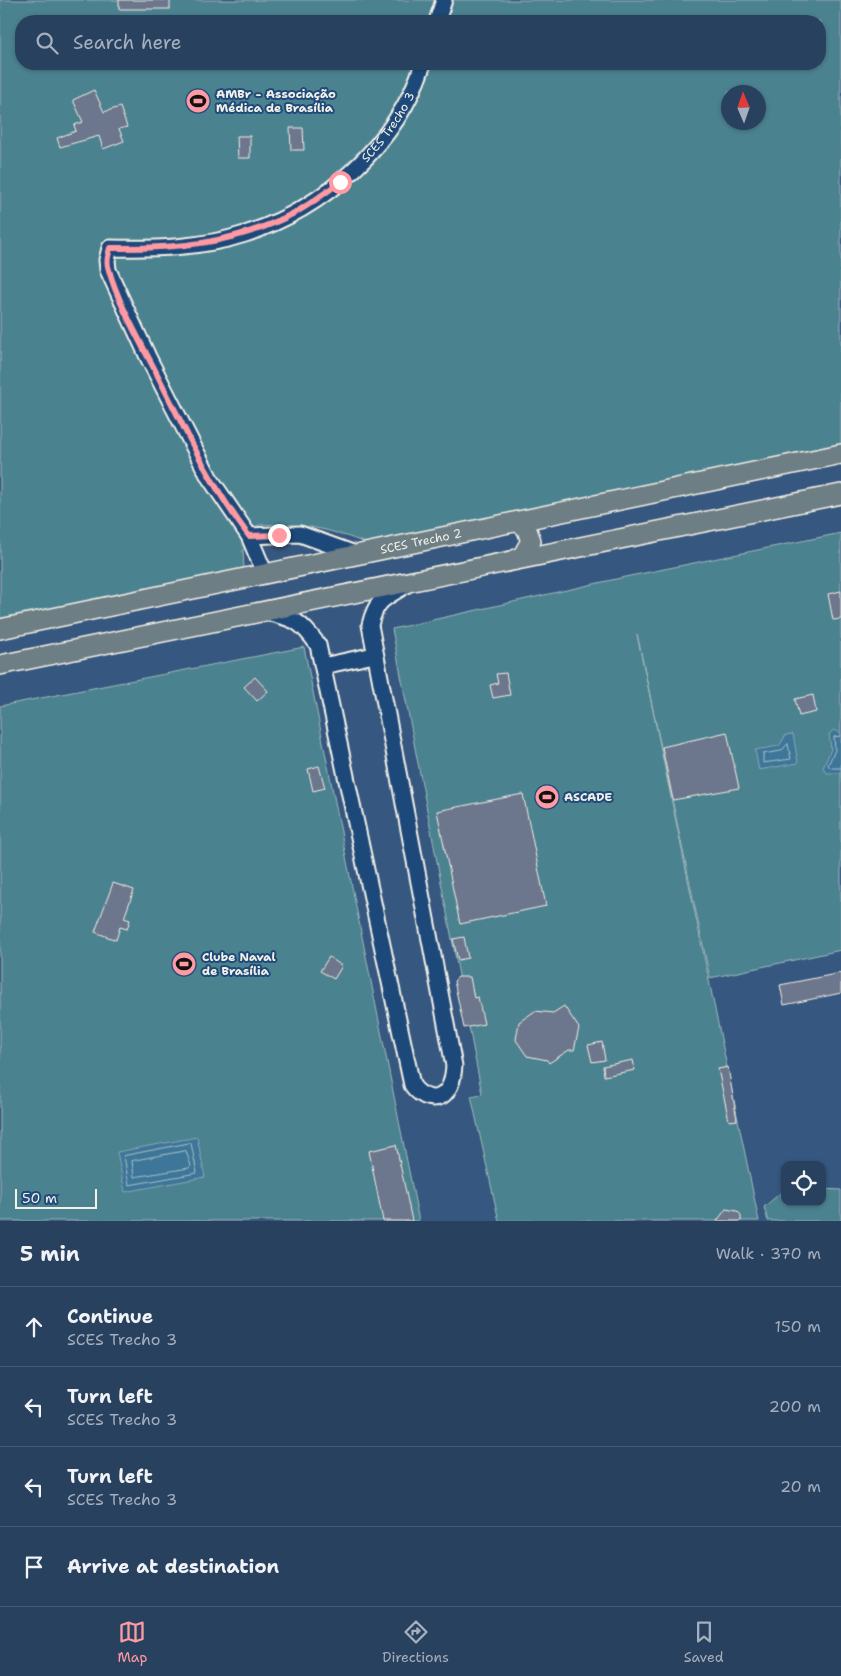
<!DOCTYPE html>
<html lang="en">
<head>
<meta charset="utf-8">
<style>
	:root { --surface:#28415f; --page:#304865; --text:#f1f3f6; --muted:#a5afbd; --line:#445a74; --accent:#ff9aa2 }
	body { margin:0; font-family:"Shantell Sans",sans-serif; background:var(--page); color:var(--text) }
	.controls { position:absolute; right:15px; bottom:15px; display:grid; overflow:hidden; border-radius:10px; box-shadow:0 1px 4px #0004 }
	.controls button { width:45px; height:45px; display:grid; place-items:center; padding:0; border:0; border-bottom:1px solid var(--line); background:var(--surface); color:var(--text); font:25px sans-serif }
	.compass { position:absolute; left:721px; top:85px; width:45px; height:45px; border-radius:50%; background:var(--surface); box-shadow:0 1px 4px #0004; rotate:358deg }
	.scale { position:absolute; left:15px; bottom:12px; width:82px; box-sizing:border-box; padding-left:5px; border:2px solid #f4f1e8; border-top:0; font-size:14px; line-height:18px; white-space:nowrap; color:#f4f1e8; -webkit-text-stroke:4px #1f4a7a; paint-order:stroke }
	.stop { position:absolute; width:15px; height:15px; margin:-11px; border:4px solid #ff9aa2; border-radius:50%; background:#fff }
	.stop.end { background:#ff9aa2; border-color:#fff; box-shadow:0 1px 5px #0008 }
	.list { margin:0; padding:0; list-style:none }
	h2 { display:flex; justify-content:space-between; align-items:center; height:65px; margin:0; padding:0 20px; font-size:21px }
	h2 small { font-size:16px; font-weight:400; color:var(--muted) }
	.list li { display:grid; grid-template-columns:32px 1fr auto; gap:15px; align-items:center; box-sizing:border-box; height:80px; padding:0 20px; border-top:1px solid var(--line) }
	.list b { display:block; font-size:19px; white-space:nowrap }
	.list p { margin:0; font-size:16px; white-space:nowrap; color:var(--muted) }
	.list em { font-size:16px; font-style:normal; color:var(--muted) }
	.icon { flex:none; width:28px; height:28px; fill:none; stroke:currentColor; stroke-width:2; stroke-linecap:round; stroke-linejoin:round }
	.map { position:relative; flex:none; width:841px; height:1221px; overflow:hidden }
	.search { position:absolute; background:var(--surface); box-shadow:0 1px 4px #0004; left:15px; right:15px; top:15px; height:55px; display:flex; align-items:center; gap:12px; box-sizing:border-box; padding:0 18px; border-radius:20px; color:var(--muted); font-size:19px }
	.sheet { height:385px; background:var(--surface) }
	nav { display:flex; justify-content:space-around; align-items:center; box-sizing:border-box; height:70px; border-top:1px solid var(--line); background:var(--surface); font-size:14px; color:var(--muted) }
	nav a { display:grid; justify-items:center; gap:2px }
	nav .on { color:var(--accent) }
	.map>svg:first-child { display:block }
</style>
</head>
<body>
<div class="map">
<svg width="841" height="1221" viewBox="0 0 841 1221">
	<rect width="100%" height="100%" fill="#36577f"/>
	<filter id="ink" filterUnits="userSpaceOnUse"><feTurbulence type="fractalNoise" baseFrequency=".02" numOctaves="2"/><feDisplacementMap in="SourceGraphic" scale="10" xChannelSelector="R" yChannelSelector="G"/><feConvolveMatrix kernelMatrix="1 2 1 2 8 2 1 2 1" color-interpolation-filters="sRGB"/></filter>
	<g filter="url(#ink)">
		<g fill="#4c8290" stroke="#a0babc" fill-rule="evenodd">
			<path d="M0,0h841v445l-473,99c-41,-16 -65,-21 -110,-19l-15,25 1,18 -244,52zM21,21h799v43h-799zM728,92h30v30h-30z"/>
			<path d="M841,533v417l-131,28 -73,-344 122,587h-260l-28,-125 11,-2 -90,-465 233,-52z"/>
			<path d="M304,647l115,574h-419v-515z"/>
			<path d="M785,1189v13h37v-13l19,1v31h-73l-4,-14z"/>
		</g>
		<g fill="#3e7698" stroke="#87a7b8">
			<path d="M834,730l7,3v40h-14l-4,-5 8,-19 -2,-15z"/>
			<path d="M793,734l5,29 -39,7 -4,-20 24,-4 7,-11z"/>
			<path d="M197,1137l8,40 -80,15 -8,-40z"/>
		</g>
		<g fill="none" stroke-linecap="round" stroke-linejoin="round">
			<g stroke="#abc0c8" stroke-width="1">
				<path d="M841,736l-7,1 1,13 -7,15 3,3h10"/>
				<path d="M788,744l3,15 -28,4v-9l18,-3z"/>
				<path d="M191,1143l6,30 -68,12 -5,-29z"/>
				<path d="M186,1151l5,15 -2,2 -55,9 -2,-16z"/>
			</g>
		</g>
		<g fill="#6c768c" stroke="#f4f1e8">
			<rect x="119" y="0" width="51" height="9"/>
			<path d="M94,90l10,22 16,-5 7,20 -8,2 5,12 -21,8 -4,-13 -39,11 -3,-9 19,-7 -2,-6 9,-3 -10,-22z"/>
			<path d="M290,128h13l1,22h-13z"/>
			<path d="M237,136h13v22h-12z"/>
			<path d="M841,591v28l-8,1 -5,-26z"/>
			<path d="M506,673l4,22 -17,3 -3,-13 8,-2 -2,-9z"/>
			<path d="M255,677l13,14 -11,10 -13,-14z"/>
			<path d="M813,695l3,17 -17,4 -4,-17z"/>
			<path d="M727,732l12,56 -66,12 -11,-53z"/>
			<path d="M319,766l6,22 -12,3 -5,-22z"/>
			<path d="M523,794l23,112 -86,18 -23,-113z"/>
			<path d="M113,883l21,7 -10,28 6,2 -3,9 -7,-2 -4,13 -21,-8z"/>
			<path d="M464,937l4,21 -10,2 -5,-21z"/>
			<path d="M329,957l13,9 -8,13 -14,-8z"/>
			<path d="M841,973v20l-57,12 -4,-20z"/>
			<path d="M458,977h12l4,21 4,-1 6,27 -20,4 -10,-47z"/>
			<path d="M564,1006l15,22 -5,22h-5l-20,13 -2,-3 -20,-4 -11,-16 3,-18 16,-11 18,2z"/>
			<path d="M602,1042l3,18 -13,2 -4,-17z"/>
			<path d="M633,1060l2,10 -31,6 -1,-10z"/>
			<path d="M728,1067l9,53 -8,1 -11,-52z"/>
			<path d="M396,1145l16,76h-29l-14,-70z"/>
			<path d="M726,1209l11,2 4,4v6h-24z"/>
		</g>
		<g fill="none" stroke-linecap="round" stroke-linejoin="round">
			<defs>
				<g id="minor">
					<path d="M437,21l7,-21"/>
					<path d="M249,536l51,-2 58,21"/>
					<path id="s1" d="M265,574l-16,-38 -40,-59 -61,-120 -40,-87 -1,-10 3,-12c45,1 92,0 135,-14 79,-25 152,-90 178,-170"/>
					<path d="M266,612c29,7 34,8 52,33l94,440c8,12 27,20 36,4 5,-7 5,-15 6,-23l-84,-441c6,-26 15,-27 36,-40"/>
					<path d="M323,666l51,-11"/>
				</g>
				<g id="major">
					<path d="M515,560l8,-5 8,-14 -5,-14 -9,-5"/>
					<path id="s2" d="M0,629l841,-175"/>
					<path d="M0,665l841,-171"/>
				</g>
			</defs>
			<use href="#minor" stroke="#f4f1e8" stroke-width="19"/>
			<use href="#major" stroke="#f4f1e8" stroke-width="22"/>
			<use href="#minor" stroke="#1f4a7a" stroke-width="15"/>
			<use href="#major" stroke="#6d7e84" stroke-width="19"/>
		</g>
	</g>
	<g fill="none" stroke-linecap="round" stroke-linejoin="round" filter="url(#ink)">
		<path stroke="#ff9aa2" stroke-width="6" d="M279,535l-30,1c-38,-50 -64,-106 -92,-162 -15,-29 -40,-73 -48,-104 -3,-8 -1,-14 1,-22 64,1 128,-4 186,-36 15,-8 30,-20 44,-30"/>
	</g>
	<defs>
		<symbol id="stadium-disc" viewBox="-11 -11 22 22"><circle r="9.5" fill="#ff9aa2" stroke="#1f4a7a"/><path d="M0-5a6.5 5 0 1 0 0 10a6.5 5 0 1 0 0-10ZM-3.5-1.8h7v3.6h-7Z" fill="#111"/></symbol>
	</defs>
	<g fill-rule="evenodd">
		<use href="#stadium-disc" x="184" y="87" width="28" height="28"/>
		<use href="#stadium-disc" x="533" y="783" width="28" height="28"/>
		<use href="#stadium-disc" x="170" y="950" width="28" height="28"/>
	</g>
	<g text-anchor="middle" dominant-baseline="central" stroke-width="4" stroke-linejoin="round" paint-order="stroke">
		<g font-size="12" font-weight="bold" fill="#f4f1e8" stroke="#1f4a7a" text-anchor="start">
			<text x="216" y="94">AMBr - Associação<tspan x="216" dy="14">Médica de Brasília</tspan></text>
			<text x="564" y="797">ASCADE</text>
			<text x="202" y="957">Clube Naval<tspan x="202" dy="14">de Brasília</tspan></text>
		</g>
		<g font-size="12" fill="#f4f1e8" stroke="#1f4a7a">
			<text stroke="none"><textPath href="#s1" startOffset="684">SCES Trecho 3</textPath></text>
			<text stroke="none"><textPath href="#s2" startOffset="430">SCES Trecho 2</textPath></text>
		</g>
	</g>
</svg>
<div class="controls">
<button><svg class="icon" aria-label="locate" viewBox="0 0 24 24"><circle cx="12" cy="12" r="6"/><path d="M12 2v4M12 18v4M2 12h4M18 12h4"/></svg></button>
</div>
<svg class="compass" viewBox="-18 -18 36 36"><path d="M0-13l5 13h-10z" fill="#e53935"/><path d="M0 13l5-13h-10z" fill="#a5afbd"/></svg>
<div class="scale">50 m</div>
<div class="stop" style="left:340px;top:182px"></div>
<div class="stop end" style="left:279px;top:535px"></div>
<div class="search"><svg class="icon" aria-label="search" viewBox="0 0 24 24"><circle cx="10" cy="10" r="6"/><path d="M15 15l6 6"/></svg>Search here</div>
</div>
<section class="sheet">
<h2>5 min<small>Walk · 370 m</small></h2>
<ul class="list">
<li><svg class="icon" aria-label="ahead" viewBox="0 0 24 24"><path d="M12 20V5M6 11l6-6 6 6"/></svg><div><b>Continue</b><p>SCES Trecho 3</p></div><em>150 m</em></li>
<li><svg class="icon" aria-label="left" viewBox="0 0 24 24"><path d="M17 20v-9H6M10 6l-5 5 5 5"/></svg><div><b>Turn left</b><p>SCES Trecho 3</p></div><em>200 m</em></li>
<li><svg class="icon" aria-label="left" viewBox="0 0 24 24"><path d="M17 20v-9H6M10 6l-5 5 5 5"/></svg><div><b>Turn left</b><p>SCES Trecho 3</p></div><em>20 m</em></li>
<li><svg class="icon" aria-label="arrive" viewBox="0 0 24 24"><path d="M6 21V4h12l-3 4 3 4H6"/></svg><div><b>Arrive at destination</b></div></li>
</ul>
</section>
<nav>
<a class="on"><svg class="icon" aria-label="map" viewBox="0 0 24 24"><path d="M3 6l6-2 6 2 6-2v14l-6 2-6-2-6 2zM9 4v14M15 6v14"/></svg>Map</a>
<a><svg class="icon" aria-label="directions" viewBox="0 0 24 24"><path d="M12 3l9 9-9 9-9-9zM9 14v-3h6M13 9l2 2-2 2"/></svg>Directions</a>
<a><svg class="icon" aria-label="saved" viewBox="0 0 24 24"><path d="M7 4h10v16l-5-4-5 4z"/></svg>Saved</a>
</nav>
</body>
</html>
